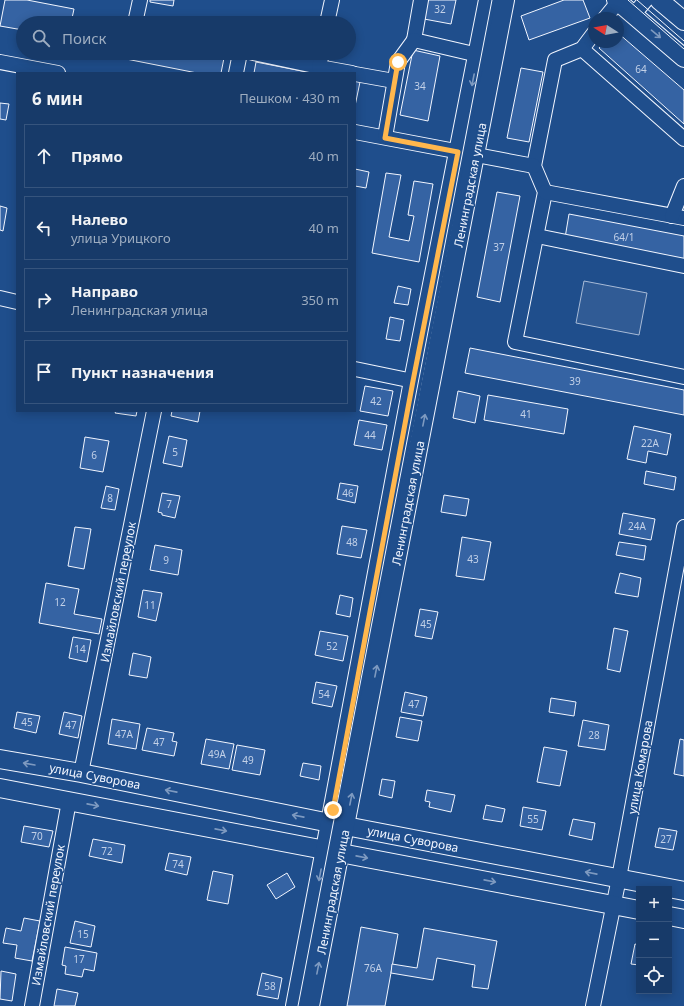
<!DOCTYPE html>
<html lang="ru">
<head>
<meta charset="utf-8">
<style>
	:root { --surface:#173a69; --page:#244571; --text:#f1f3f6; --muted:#9eadc0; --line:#36547d }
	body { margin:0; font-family:"Noto Sans",sans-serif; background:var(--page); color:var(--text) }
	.controls { position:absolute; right:12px; bottom:12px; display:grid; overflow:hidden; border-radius:0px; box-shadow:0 2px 10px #0003 }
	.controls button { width:36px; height:36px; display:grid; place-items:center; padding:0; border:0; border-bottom:1px solid var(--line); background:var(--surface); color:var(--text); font:20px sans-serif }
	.compass { position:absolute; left:588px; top:12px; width:36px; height:36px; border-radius:50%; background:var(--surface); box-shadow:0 2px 10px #0003; rotate:281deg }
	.stop { position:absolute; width:12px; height:12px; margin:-9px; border:3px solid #ffb74d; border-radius:50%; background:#fff }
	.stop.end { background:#ffb74d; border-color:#fff; box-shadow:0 1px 4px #0008 }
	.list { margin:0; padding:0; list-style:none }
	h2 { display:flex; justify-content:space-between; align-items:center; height:52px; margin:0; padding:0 16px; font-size:17px }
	h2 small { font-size:13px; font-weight:400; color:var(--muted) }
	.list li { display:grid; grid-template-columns:26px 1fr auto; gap:12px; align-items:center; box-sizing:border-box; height:64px; margin:0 8px 8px; padding:0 8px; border:1px solid var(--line); border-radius:0px }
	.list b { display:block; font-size:15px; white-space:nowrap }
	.list p { margin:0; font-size:13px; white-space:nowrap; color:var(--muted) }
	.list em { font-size:13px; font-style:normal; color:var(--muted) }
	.icon { flex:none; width:22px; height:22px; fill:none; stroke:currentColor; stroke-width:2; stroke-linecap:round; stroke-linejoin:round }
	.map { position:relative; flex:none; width:684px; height:1006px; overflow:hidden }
	.search { position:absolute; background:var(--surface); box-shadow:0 2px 10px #0003; left:16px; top:16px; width:340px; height:44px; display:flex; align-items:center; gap:10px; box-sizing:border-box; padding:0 14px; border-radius:22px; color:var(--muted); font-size:15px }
	.panel { position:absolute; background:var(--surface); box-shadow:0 2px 10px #0003; left:16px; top:72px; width:340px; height:340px; border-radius:0px }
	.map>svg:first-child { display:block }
</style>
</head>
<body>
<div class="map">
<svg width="684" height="1006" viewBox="0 0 684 1006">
	<rect width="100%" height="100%" fill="#1f4e8c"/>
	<path fill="#305b95" stroke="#a8bbd7" d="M584,281l63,12 -8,42 -63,-12z"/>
	<g fill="#3563a3" stroke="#f2f6ff">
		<path d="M5,0h22l47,9 -3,14h-48v7l-23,-4z"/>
		<path d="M150,0h24l-1,6 -23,-4z"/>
		<path d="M428,0h28l-5,24 -27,-5z"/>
		<path d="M564,0h19l7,18 -61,22 -8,-24z"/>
		<path d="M618,33l66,57v34l-85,-76 5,-6h14z"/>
		<path d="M413,50l27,6 -12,65 -28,-6z"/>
		<path d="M117,53h108l-4,20h-24l-81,-16z"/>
		<path d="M256,62l56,11h-58z"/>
		<path d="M521,68l22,4 -14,70 -22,-4z"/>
		<path d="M355,81l5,1 -5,24z"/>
		<path d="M0,103l9,1 -3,16 -6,-1z"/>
		<path d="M355,169l14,3 -3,16 -11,-2z"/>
		<path d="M386,173l15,2 -12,62 20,4 5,-25 -6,-1 6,-34 19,3 -14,78 -47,-9z"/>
		<path d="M497,192l23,4 -20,106 -23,-5z"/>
		<path d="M0,206l7,2 -4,23 -3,-1z"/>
		<path d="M569,214l115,22v25l-119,-23z"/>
		<path d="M398,286l13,3 -3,16 -14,-2z"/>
		<path d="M390,317l14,3 -4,21 -14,-2z"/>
		<path d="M470,348l214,42v25l-219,-42z"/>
		<path d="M365,386l28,5 -5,25 -28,-5z"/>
		<path d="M458,391l22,5 -5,27 -22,-5z"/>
		<path d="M488,395l80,14 -4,25 -80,-14z"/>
		<path d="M116,411h21l-1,5 -21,-3z"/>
		<path d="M172,411h28l-2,11 -27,-6z"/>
		<path d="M359,420l28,5 -5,25 -28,-5z"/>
		<path d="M634,426l37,8 -4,21 -19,-4 -2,12 -19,-4z"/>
		<path d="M169,436l18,4 -5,27 -19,-4z"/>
		<path d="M85,437l24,4 -6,31 -23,-4z"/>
		<path d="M646,471l30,6 -2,13 -30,-6z"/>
		<path d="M340,483l18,3 -3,17 -18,-4z"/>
		<path d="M106,486l13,3 -4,21 -14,-2z"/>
		<path d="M162,493l18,3 -5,22 -13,-3v-2l-4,-1z"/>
		<path d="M444,495l25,4 -3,17 -25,-4z"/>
		<path d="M623,513l32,6 -4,21 -32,-6z"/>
		<path d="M342,526l25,4 -6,28 -24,-4z"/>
		<path d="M75,527l16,2 -7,40 -16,-3z"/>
		<path d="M462,537l29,5 -7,38 -28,-4z"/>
		<path d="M619,542l27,4 -2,14 -28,-5z"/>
		<path d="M155,545l27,5 -4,25 -28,-5z"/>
		<path d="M620,573l21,5 -3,19 -23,-4z"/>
		<path d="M46,583l33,6 -5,25 28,5 -3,15 -60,-11z"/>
		<path d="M143,590l19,3 -6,28 -18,-4z"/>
		<path d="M340,595l13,3 -3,19 -14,-3z"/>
		<path d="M420,609l18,3 -6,27 -17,-3z"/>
		<path d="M614,628l14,3 -8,41 -13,-3z"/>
		<path d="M320,631l28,5 -5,25 -28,-6z"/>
		<path d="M73,637l18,3 -4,22 -18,-4z"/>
		<path d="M133,653l18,4 -4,21 -18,-3z"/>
		<path d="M316,682l21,4 -5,21 -20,-4z"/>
		<path d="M405,692l22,5 -4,19 -22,-4z"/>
		<path d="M551,698l25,4 -2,14 -25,-4z"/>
		<path d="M17,712l23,4 -4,17 -22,-5z"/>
		<path d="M64,712l18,4 -4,22 -19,-4z"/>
		<path d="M400,717l22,4 -4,20 -22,-4z"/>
		<path d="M112,719l28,5 -4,25 -28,-5z"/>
		<path d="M583,720l26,5 -4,25 -27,-4z"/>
		<path d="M147,728l27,5 -2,8 5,1 -3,14 -32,-6z"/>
		<path d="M206,739l28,5 -5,25 -28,-5z"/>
		<path d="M680,739l4,1v36l-10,-2z"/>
		<path d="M237,745l28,5 -5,25 -28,-5z"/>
		<path d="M544,747l23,4 -7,35 -23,-4z"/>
		<path d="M303,763l18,3 -2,14 -19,-4z"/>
		<path d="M382,779l13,2 -3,17 -13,-3z"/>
		<path d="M427,790l28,5 -4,17 -22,-5 1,-5 -5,-1z"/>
		<path d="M486,805l19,4 -3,13 -19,-3z"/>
		<path d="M523,807l23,4 -4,19 -22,-4z"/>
		<path d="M573,819l22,4 -3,17 -23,-5z"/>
		<path d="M24,826l29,5 -4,16 -28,-5z"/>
		<path d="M659,828l18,3 -4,19 -18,-3z"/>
		<path d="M93,839l32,6 -3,18 -33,-7z"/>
		<path d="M169,853l22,4 -4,18 -22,-5z"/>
		<path d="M213,871l20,4 -5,29 -21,-4z"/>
		<path d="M287,873l8,14 -19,12 -9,-14z"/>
		<path d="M24,918l16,3 -8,40 -17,-3 2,-13 -14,-2 3,-15 15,3z"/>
		<path d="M75,921l20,5 -4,21 -21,-4z"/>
		<path d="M361,927l37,7 -13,72h-38z"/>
		<path d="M424,928l73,13 -9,48 -16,-2 3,-22 -38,-7 -4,22 -42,-7 1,-9 25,4z"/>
		<path d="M635,944l4,1v20l-8,-1z"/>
		<path d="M65,947l32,6 -3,18 -10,-2 -2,8 -17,-3 1,-8 -4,-1z"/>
		<path d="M1,971l15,3 -4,27 -12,-2z"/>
		<path d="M262,973l20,5 -4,21 -21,-4z"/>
		<path d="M57,989l21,4 -3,13h-21z"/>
	</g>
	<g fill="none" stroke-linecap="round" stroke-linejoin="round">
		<defs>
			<g id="minor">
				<path d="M421,0l-7,40 64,15"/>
				<path d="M633,15l13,-15"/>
				<path d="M605,18l13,-16"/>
				<path d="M135,23l5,-23"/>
				<path d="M327,23l5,-23"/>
				<path d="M594,33l-12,16 -27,11 -21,106 11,26 -30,150 169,35"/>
				<path d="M582,49l102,90"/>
				<path d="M253,53l66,14"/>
				<path d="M322,53l-3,14 33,6"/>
				<path d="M0,62l58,11"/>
				<path d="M236,73l4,-20"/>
				<path d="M355,74l39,7"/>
				<path d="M355,132l179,34"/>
				<path d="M385,137l13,-75 16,-22"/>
				<path d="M545,192l139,26"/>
				<path d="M672,216l12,-30"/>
				<path d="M537,236l147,30"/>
				<path d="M0,298l17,4"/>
				<path d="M355,369l58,12"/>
				<path d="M81,773l73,-362"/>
				<path d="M32,1006l37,-205"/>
				<path d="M593,1006l26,-128 65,-351"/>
			</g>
			<g id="major">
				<path d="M616,0l68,58"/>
				<path d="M659,0l25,21"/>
				<path d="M0,759l81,14 249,50 354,68"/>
				<path d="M0,788l639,122"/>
				<path d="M669,916l15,3"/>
				<path d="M295,1006l35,-183 83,-442 75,-381"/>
				<path d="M310,1006l195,-1006"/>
			</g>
		</defs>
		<use href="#minor" stroke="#f2f6ff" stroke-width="16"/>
		<use href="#major" stroke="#f2f6ff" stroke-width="20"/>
		<use href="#minor" stroke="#1f4e8c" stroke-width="14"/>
		<use href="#major" stroke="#1f4e8c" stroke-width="18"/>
		<g stroke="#f2f6ff" stroke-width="1">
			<path d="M628,0l56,49"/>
			<path d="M637,0l47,41"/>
			<path d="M298,1006l194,-1006"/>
		</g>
	</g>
	<defs><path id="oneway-shaft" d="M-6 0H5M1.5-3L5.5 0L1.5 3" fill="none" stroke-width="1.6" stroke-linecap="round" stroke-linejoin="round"/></defs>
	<g stroke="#7e9ac0">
		<use href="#oneway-shaft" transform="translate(656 34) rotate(40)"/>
		<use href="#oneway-shaft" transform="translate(473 80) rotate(101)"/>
		<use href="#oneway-shaft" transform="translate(424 420) rotate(-79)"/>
		<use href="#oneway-shaft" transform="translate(376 671) rotate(-79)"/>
		<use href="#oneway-shaft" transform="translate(29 764) rotate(-170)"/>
		<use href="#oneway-shaft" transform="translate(171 791) rotate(-169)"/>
		<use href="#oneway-shaft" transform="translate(351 799) rotate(-79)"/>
		<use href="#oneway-shaft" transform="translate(93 805) rotate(11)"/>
		<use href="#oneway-shaft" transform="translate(298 816) rotate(-169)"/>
		<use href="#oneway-shaft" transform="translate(221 830) rotate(11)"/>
		<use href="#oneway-shaft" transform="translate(362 857) rotate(11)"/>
		<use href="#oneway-shaft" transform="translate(591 873) rotate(-169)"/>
		<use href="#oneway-shaft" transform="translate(320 875) rotate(101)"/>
		<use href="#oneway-shaft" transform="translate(490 881) rotate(11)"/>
		<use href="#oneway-shaft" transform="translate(318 968) rotate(-79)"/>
	</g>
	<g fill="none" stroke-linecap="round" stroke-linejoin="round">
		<path stroke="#ffb74d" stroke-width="5" d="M333,810l80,-429 45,-229 -73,-14 13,-76"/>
	</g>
	<g text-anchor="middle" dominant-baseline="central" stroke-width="3" stroke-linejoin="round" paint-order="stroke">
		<g font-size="10" fill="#c3d1e8">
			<text x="440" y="9">32</text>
			<text x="641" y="69">64</text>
			<text x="420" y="86">34</text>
			<text x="624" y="237">64/1</text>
			<text x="499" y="247">37</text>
			<text x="575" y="381">39</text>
			<text x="376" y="401">42</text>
			<text x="526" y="414">41</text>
			<text x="370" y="435">44</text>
			<text x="650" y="443">22А</text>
			<text x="175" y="452">5</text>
			<text x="94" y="455">6</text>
			<text x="348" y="493">46</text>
			<text x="110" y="498">8</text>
			<text x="169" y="504">7</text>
			<text x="637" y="526">24А</text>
			<text x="352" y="542">48</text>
			<text x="473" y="559">43</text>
			<text x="166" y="560">9</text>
			<text x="60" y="602">12</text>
			<text x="150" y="605">11</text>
			<text x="426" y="624">45</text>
			<text x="332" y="646">52</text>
			<text x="80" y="649">14</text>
			<text x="324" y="694">54</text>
			<text x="414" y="704">47</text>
			<text x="27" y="722">45</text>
			<text x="71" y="725">47</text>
			<text x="124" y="734">47А</text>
			<text x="594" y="735">28</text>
			<text x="159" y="742">47</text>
			<text x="217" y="754">49А</text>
			<text x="248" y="760">49</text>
			<text x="533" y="819">55</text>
			<text x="37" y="836">70</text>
			<text x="666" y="839">27</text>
			<text x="107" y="851">72</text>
			<text x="178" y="864">74</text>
			<text x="83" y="934">15</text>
			<text x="79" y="959">17</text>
			<text x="373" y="968">76А</text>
			<text x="270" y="986">58</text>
		</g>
		<g font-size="12" fill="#f2f6ff" stroke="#1f4e8c">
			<text transform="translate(470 185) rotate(-79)">Ленинградская улица</text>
			<text transform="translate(408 503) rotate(-79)">Ленинградская улица</text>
			<text transform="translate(118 592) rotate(-79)">Измайловский переулок</text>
			<text transform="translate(640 767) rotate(-80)">улица Комарова</text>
			<text transform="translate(95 776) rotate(11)">улица Суворова</text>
			<text transform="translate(413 839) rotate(11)">улица Суворова</text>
			<text transform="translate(333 892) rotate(-79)">Ленинградская улица</text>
			<text transform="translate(48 915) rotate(-80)">Измайловский переулок</text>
		</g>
	</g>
</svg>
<div class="controls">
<button>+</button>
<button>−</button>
<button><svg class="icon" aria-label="locate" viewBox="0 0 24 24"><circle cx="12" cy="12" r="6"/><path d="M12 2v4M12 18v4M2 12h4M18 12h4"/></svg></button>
</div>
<svg class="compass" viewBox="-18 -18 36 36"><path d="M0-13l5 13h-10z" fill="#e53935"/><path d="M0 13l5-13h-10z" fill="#9eadc0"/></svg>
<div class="stop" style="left:398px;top:62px"></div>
<div class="stop end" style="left:333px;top:810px"></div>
<div class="search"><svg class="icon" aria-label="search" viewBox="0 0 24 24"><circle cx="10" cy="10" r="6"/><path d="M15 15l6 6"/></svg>Поиск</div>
<section class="panel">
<h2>6 мин<small>Пешком · 430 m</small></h2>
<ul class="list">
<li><svg class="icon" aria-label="ahead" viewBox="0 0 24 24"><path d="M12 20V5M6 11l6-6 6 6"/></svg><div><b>Прямо</b></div><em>40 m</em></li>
<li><svg class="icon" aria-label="left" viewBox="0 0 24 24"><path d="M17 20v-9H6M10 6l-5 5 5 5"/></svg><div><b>Налево</b><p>улица Урицкого</p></div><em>40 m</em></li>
<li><svg class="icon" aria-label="right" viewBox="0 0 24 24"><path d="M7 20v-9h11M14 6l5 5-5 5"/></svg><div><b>Направо</b><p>Ленинградская улица</p></div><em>350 m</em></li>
<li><svg class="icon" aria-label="arrive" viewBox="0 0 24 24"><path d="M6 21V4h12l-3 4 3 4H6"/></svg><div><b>Пункт назначения</b></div></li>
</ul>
</section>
</div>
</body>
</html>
